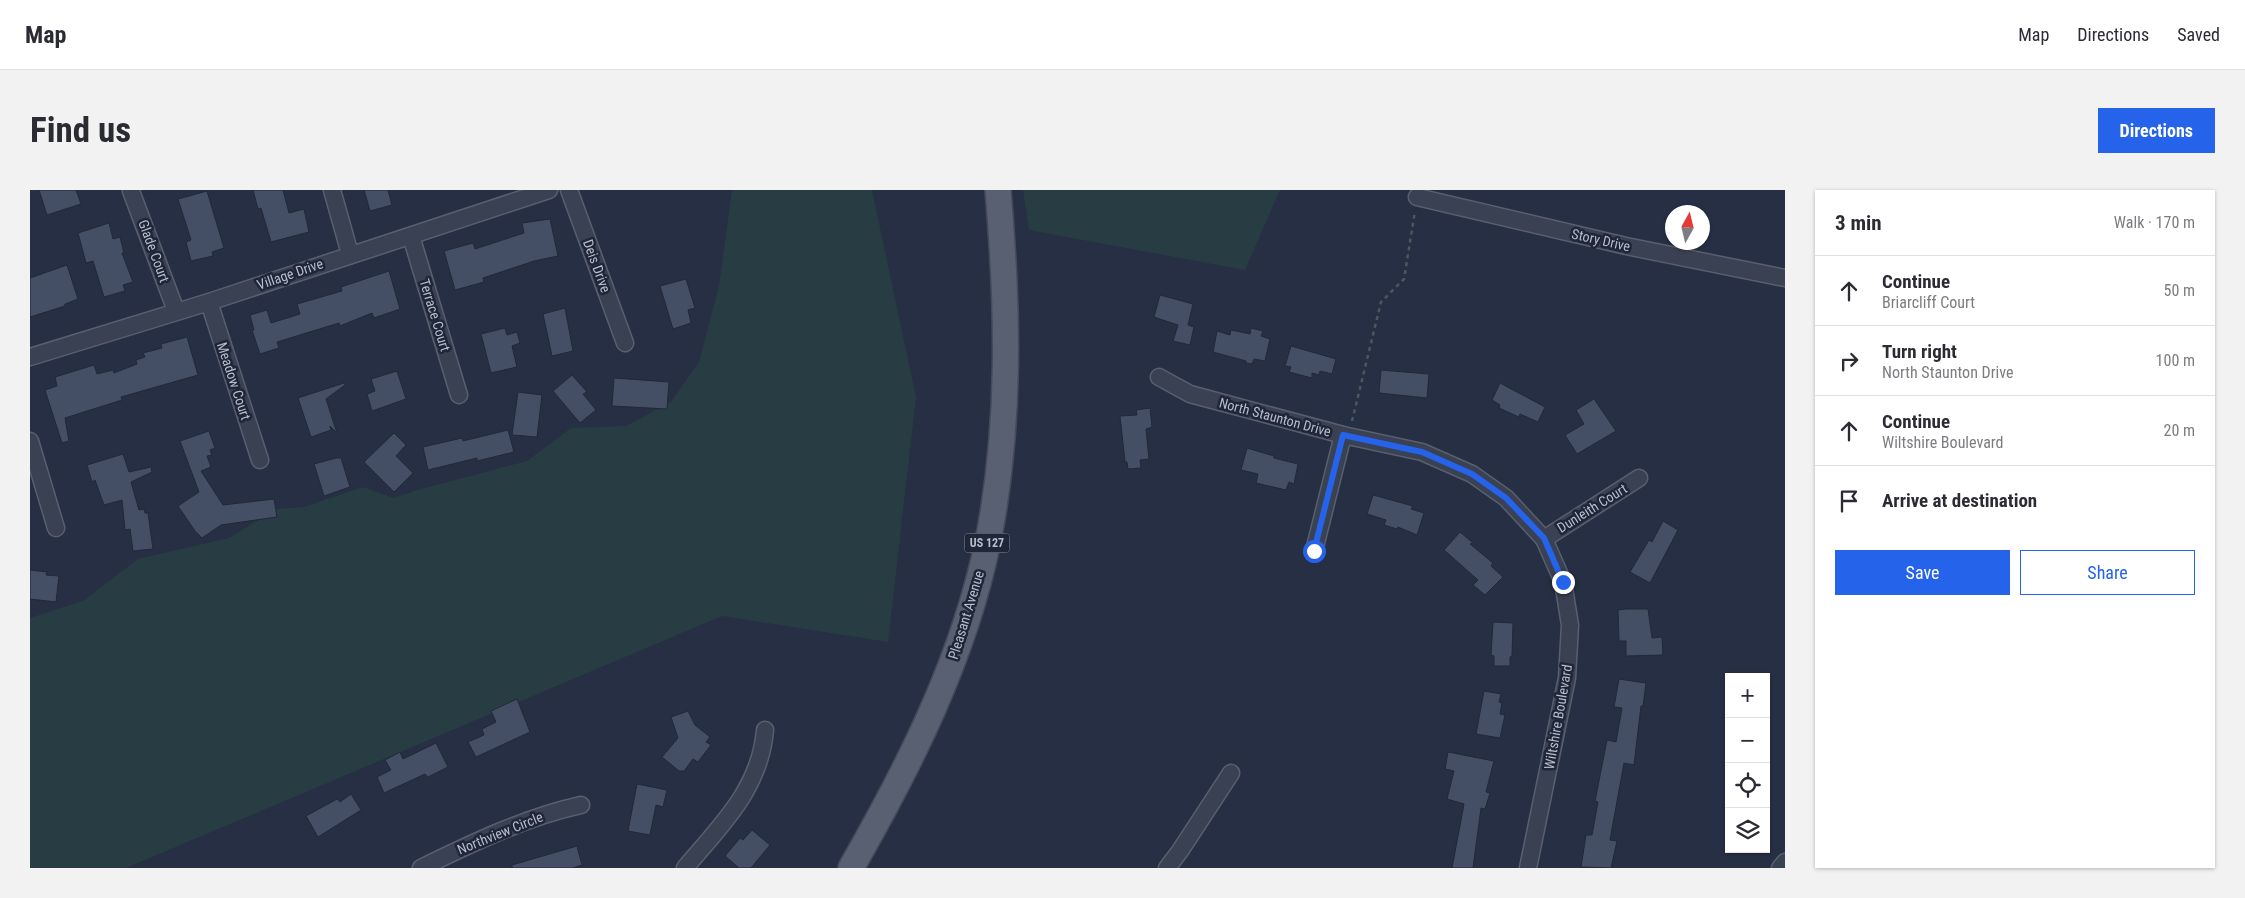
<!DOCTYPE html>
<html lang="en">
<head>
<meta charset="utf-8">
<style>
	:root { --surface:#fff; --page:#f2f2f3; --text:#2b2b33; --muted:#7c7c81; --line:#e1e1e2; --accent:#2563eb }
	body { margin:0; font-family:"Roboto Condensed",sans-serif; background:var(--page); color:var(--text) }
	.controls { position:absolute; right:15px; bottom:15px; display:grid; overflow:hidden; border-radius:0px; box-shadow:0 1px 4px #0004 }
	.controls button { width:45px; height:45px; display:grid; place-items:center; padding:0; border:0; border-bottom:1px solid var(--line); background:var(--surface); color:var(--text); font:25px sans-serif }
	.compass { position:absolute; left:1635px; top:15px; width:45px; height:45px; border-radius:50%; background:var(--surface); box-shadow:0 1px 4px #0004; rotate:8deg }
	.stop { position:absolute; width:15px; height:15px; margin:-11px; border:4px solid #2563eb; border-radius:50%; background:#fff }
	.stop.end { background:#2563eb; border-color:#fff; box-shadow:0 1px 5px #0008 }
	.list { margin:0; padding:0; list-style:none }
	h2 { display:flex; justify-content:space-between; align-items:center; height:65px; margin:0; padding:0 20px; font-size:21px }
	h2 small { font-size:16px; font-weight:400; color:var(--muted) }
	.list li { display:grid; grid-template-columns:32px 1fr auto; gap:15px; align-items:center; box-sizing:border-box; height:70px; padding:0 20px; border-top:1px solid var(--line) }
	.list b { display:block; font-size:19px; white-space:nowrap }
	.list p { margin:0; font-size:16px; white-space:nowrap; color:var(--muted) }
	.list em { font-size:16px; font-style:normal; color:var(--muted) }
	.actions { display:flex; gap:10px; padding:15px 20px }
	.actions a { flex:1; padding:11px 0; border:1px solid var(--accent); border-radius:0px; text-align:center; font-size:18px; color:var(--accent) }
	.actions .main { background:var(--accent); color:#fff }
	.icon { flex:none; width:28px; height:28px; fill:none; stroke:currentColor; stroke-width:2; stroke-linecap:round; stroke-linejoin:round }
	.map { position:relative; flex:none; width:1755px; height:678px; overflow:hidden; border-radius:0px }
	header { display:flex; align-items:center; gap:30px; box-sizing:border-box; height:70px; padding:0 25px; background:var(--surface); border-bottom:1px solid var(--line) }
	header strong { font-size:24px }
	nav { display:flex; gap:28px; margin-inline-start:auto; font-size:18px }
	.intro { display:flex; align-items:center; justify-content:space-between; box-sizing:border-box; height:120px; padding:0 30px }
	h1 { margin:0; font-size:35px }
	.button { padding:12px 22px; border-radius:0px; background:var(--accent); color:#fff; font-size:18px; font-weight:700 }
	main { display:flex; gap:30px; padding:0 30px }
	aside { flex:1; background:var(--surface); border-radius:0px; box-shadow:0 1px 4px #0004 }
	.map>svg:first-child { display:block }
</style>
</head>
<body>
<header>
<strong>Map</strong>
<nav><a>Map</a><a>Directions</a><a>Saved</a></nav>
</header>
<div class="intro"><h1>Find us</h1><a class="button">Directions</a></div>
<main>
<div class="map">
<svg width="1755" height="678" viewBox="0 0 1755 678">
	<rect width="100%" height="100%" fill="#262f43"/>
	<g fill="#283d43">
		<path d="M702,0h140l44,207 -28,245 -166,-26 -596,252h-96v-250l53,-17 55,-42 91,-21 47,-29 28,-2 59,-20 30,11 28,-9 106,-28 44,-33 55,-2 45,-24 28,-40 20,-76z"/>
		<path d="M993,0h257l-35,80 -216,-40z"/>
	</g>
	<g fill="#444e65" stroke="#212839">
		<path d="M9,0h37l5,14 -34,11z"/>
		<path d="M223,0h30l6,23 15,-4 5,23 -38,10 -10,-34 -3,1z"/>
		<path d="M334,0h24l4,15 -22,6z"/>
		<path d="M177,1l17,57 -12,4 1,4 -22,5 -5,-19 5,-2 -13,-41z"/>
		<path d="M520,29l8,37 -24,5 -51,17 1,4 -29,8 -11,-39 29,-8 2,6 49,-16 -2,-10z"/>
		<path d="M79,33l4,16 7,-2 4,16h-2l11,29 -10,3 2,6 -21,6 -11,-36 -7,2 -8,-30z"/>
		<path d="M37,75l11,34 -13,5v2l-35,11v-39z"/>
		<path d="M359,81l11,38 -26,9 -2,-5 -32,13 -1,-3 -62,19 2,6 -19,6 -8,-24h2l-4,-15 17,-5 4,13 29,-9 -3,-10 45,-13 -1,-4z"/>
		<path d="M656,89l9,29 -7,2 3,13 -18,6 -13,-43z"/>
		<path d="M1130,105l33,9 -5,21 6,2 -4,18 -17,-4 5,-16 -24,-8z"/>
		<path d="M535,118l8,43 -21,5 -9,-42z"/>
		<path d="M475,138l2,7 10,-3 3,11 -8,3 5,21 -26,6 -10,-39z"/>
		<path d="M1221,138l12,3 -2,5 9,3 -5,22 -11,-2 -2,5 -6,-1v-2l-33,-9 4,-21 13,4 1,-5 19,4z"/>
		<path d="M157,147l11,38 -77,22 1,3 -57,18 4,23 -7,2 -17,-53 12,-4 -2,-9 39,-12 3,9 16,-4 1,3 23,-9 -1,-4 9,-3 -2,-4 19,-5 -1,-4z"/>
		<path d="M1261,156l45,13 -4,15 -12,-3 -1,4 -7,-2v5l-23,-6 2,-5 -6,-1z"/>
		<path d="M1351,180l48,4 -2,24 -48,-5z"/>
		<path d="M367,181l9,28 -34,12 -5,-17 8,-3 -4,-12z"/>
		<path d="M542,185l15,17 -4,2 13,16 -16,13 -27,-32z"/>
		<path d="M584,188l55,4 -2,27 -55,-3z"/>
		<path d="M314,193l1,2 -19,14 11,34 -7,-7 1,4 -20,7 -13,-39z"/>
		<path d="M1470,193l45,24 -7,15 -18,-8 -1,3 -20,-9 1,-3 -8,-5z"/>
		<path d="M488,202l24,3 -5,42 -25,-2z"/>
		<path d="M1564,209l22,32 -39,23 -12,-19 19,-11 -8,-14z"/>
		<path d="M1120,218l2,19 -6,2 3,30 -9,1 1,8 -13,1 -1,-7h-2l-5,-46 17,-1 -1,-5z"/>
		<path d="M478,240l6,22 -37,9v-3l-49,12 -5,-23 39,-9 1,3z"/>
		<path d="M179,241l6,17 -5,2 2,5 -5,1 4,11 -10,4 22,34 51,-6 3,18 -56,8 -19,13 -7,-7 -17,-25 21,-14 -19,-51z"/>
		<path d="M364,243l12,12 -10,11 17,17 -19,19 -30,-30z"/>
		<path d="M1217,258l27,8v2l24,6 -4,20 -5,-2 -3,8 -30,-7 2,-9 -17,-4z"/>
		<path d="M93,264l6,18 22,-5 1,5 -21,10 8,28 5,-1 1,4h3l5,36 -20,2 -3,-22 -5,1 -3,-30 -18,5 -9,-25 -3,2 -5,-17z"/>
		<path d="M306,268h5l9,29 -26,9 -10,-32z"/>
		<path d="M1343,305l40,11 -2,3 13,4 -7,22 -19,-8 -1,2 -13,-4 2,-5 -19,-6z"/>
		<path d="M1633,331l15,9 -28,53 -20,-11 19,-32 3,2z"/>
		<path d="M1430,342l13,11 -3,1 23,19 -2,3 12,11 -18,18 -12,-10 5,-5 -34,-30z"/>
		<path d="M0,380l17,2 -1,3 13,1 -3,26 -26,-3z"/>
		<path d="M1596,419h22l4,29 10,-1 1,18 -37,1v-15h-7l-1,-31z"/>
		<path d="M1463,432l20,1 -1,33 -2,1v9h-16v-10l-3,-1z"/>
		<path d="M1589,489l27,4 -3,23h-2l-7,59 -10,-2 -14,77 7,1 -6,27 -30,-1 5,-32h6l6,-33 -3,-1 12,-61 9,2 6,-34 -8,-1z"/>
		<path d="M1454,501l17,3 -2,8 3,1 -2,11 5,1 -5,23 -24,-4z"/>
		<path d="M487,509l13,33 -54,25 -8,-15 16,-7 -2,-6 14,-7 -5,-11z"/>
		<path d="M658,521l7,14 15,12 -4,5 5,3 -13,17 -5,-3 -9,12h-5l-17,-14 16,-19 -7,-21z"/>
		<path d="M406,553l12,24 -20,10 -3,-3 -41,19 -7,-16 14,-7 -6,-10 15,-8 3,7z"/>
		<path d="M1418,562l46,9 -8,31 4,1 -5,16 -4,-1 -8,60h-21l12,-64 -17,-5 7,-28 -9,-2z"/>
		<path d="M607,594l30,6 -4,17 -7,-2 -6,30 -22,-4z"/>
		<path d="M321,604l10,16 -43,27 -12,-21 31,-17 3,3z"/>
		<path d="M722,640l18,15 -19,23h-12l-14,-12 15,-18 3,2z"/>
		<path d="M547,656l5,19 -9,3h-61v-3z"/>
	</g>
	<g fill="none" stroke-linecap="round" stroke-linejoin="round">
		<defs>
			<g id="street">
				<path d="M302,0l18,64"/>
				<path d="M539,0l56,153"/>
				<path d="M101,1l45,120"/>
				<path d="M1387,7l209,49 159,32"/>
				<path d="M381,46l48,159"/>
				<path d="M179,112l51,158"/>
				<path d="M0,167l179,-55 340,-112"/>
				<path d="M1129,187l31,17 153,41 79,17 50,22 34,24 38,41 19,43 7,43 -3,53 -39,190"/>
				<path d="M0,251l26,87"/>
				<path d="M1514,349l95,-61"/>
				<path d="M1284,361l29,-116"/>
				<path d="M391,678c51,-25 105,-51 160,-63"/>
				<path d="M655,678c36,-43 75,-79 80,-138"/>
				<path d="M1137,678l13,-17 51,-78"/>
				<path d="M1750,678l5,-6"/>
			</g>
			<path id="primary" d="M821,678c59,-103 113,-210 137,-327 23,-116 20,-234 10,-351"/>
		</defs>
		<use href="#street" stroke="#585f6f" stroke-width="19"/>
		<use href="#primary" stroke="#444a5b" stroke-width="28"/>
		<path stroke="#465a60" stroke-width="2.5" stroke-dasharray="4 4" stroke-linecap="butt" d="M1322,231l29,-119 23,-23 11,-68"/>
		<use href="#street" stroke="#3a4152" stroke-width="16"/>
		<use href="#primary" stroke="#586072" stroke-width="25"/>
	</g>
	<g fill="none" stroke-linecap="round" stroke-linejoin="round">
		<path stroke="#2563eb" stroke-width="6" d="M1284,361l29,-116 79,17 50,22 34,24 38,40 19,44"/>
	</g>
	<g text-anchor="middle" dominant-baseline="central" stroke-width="5" stroke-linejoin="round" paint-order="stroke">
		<rect fill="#1f2638" stroke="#8990a0" stroke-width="1" x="934.5" y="343.5" width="45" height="19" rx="4"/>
		<g font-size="12" font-weight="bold" fill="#b7bdcc">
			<text x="957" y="353">US 127</text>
		</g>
		<g font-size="14" fill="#b7bdcc" stroke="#1f2638">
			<text transform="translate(1571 50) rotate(13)">Story Drive</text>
			<text transform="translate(124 61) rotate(70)">Glade Court</text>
			<text transform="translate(567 76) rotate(70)">Deis Drive</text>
			<text transform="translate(260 84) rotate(-19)">Village Drive</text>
			<text transform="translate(405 125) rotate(73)">Terrace Court</text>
			<text transform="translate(204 191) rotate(72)">Meadow Court</text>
			<text transform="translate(1245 227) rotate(15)">North Staunton Drive</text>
			<text transform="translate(1562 318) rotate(-32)">Dunleith Court</text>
			<text transform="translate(936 425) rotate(-73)">Pleasant Avenue</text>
			<text transform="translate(1528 527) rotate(-80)">Wiltshire Boulevard</text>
			<text transform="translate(470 643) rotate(-22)">Northview Circle</text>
		</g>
	</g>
</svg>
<div class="controls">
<button>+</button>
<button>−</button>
<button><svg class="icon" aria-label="locate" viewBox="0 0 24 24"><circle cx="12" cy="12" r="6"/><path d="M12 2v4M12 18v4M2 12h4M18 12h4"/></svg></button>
<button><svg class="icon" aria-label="layers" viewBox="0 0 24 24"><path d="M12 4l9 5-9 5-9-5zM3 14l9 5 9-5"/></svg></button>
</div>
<svg class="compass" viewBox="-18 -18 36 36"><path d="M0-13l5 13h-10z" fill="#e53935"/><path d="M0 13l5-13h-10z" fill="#7c7c81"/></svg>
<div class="stop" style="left:1284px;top:361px"></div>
<div class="stop end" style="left:1533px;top:392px"></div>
</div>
<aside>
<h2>3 min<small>Walk · 170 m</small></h2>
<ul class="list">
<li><svg class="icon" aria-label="ahead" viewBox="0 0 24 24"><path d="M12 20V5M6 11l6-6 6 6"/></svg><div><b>Continue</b><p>Briarcliff Court</p></div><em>50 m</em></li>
<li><svg class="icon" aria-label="right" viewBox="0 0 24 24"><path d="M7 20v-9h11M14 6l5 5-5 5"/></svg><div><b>Turn right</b><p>North Staunton Drive</p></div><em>100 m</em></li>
<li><svg class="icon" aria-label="ahead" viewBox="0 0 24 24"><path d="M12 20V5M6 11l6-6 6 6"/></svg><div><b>Continue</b><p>Wiltshire Boulevard</p></div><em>20 m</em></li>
<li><svg class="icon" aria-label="arrive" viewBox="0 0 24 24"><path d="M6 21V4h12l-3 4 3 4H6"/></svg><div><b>Arrive at destination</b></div></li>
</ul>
<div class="actions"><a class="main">Save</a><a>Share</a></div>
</aside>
</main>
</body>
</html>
